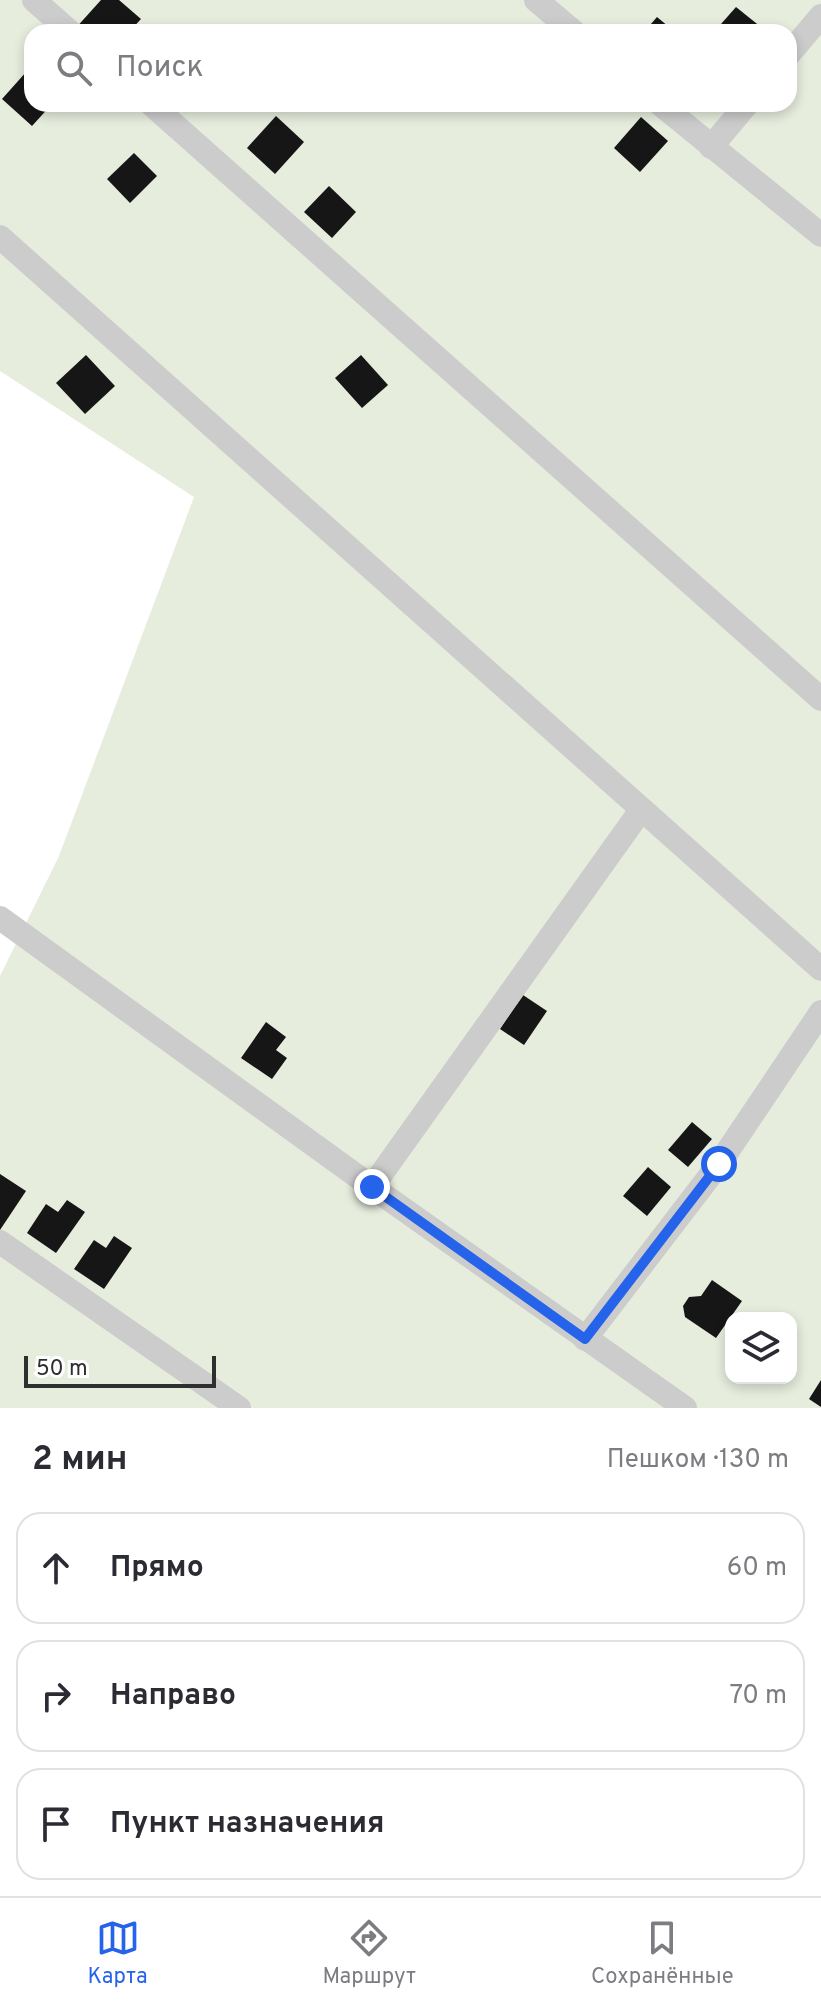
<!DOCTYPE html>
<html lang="ru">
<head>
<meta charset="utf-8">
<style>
	:root { --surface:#fff; --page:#f7f7f7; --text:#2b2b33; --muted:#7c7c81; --line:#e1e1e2; --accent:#2563eb }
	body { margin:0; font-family:Overpass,sans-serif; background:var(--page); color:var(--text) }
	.controls { position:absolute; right:24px; bottom:24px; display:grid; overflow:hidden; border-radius:16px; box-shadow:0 4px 12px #0003 }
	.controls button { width:72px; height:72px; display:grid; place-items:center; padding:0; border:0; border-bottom:2px solid var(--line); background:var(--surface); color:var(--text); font:40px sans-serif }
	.scale { position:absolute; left:24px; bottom:20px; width:192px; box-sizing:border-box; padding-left:8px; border:4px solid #2f2f2f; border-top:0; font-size:22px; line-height:28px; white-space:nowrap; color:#2f2f2f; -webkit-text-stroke:6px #fff; paint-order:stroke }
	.stop { position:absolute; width:24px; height:24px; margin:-18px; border:6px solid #2563eb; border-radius:50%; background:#fff }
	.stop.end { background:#2563eb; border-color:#fff; box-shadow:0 2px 8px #0008 }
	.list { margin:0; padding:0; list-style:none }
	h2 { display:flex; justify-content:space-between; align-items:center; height:104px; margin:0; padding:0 32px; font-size:34px }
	h2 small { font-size:26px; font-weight:400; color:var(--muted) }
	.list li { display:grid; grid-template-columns:52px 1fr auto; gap:24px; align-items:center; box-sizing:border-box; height:112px; margin:0 16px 16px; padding:0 16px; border:2px solid var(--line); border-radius:24px }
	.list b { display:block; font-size:30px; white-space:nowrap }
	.list em { font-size:26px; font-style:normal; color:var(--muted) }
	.icon { flex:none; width:44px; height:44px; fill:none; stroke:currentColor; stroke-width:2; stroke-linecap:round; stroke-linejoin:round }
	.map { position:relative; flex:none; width:821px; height:1408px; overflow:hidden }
	.search { position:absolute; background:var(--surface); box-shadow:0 4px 12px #0003; left:24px; right:24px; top:24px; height:88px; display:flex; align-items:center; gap:20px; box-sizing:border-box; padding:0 28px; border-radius:24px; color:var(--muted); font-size:30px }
	.sheet { height:488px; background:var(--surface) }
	nav { display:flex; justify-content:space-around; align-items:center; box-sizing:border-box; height:112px; border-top:2px solid var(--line); background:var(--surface); font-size:22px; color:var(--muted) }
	nav a { display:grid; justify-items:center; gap:4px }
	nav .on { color:var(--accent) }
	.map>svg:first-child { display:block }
</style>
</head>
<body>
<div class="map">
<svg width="821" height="1408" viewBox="0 0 821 1408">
	<rect width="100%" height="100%" fill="#fff"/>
	<path fill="#e6eddd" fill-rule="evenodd" d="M0,0h821v1408h-821v-432l59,-120 135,-359 -194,-126zM32,32h757v72h-757zM731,1318h60v60h-60z"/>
	<g fill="#161616">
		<path d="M101,0h18l22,19 -12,13h-53l-2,-2z"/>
		<path d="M736,7l31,25h-37l-9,-8z"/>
		<path d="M657,17l18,15h-31z"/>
		<path d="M27,71l5,4v29h20l-20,22 -30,-27z"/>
		<path d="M276,116l28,26 -29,32 -28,-26z"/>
		<path d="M641,117l27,24 -28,31 -26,-24z"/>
		<path d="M134,153l23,23 -27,27 -23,-24z"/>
		<path d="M329,186l27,26 -24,26 -28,-26z"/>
		<path d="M86,355l29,31 -30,28 -29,-31z"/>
		<path d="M361,355l27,30 -26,23 -27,-30z"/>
		<path d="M523,995l24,16 -23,34 -24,-16z"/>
		<path d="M266,1022l20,15 -10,13 11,8 -15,21 -31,-21z"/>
		<path d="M692,1122l20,17 -24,28 -20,-17z"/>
		<path d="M648,1167l23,20 -24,29 -24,-20z"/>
		<path d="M0,1174l26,17 -26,39z"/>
		<path d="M67,1200l18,12 -29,41 -29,-20 19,-29 12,8z"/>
		<path d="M114,1236l18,12 -28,41 -30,-20 20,-29 12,8z"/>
		<path d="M712,1280l30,21 -26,37 -31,-21 -2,-11 6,-9 12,-1z"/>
		<path d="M821,1380v27l-12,-8z"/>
	</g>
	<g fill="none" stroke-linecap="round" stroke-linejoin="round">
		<g stroke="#ccc" stroke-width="24">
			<path d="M34,0l36,32"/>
			<path d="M536,0l38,32"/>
			<path d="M789,54l32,-38"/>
			<path d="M151,104l670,595"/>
			<path d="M660,104l161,131"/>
			<path d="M711,147l36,-43"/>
			<path d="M0,237l821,732"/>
			<path d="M0,918l372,269 313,221"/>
			<path d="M372,1187l269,-377"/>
			<path d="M0,1242l239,166"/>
			<path d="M585,1339l134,-175 102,-152"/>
		</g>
	</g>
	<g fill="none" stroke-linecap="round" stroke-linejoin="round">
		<path stroke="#2563eb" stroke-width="10" d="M372,1187l213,152 134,-175"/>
	</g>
</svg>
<div class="controls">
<button><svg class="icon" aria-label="layers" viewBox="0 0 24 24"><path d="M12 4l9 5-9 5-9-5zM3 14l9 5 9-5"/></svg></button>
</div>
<div class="scale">50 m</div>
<div class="stop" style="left:719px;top:1164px"></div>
<div class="stop end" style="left:372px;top:1187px"></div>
<div class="search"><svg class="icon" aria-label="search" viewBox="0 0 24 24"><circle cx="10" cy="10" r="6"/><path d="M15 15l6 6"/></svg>Поиск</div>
</div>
<section class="sheet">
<h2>2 мин<small>Пешком · 130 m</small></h2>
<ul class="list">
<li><svg class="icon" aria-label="ahead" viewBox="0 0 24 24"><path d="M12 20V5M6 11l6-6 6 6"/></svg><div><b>Прямо</b></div><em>60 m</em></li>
<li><svg class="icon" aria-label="right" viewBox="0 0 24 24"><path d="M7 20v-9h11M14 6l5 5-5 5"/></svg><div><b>Направо</b></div><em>70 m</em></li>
<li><svg class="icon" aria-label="arrive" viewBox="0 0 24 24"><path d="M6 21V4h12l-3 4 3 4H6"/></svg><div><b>Пункт назначения</b></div></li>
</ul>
</section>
<nav>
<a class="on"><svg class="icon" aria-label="map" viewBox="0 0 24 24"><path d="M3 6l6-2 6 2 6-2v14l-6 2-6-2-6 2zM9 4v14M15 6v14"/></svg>Карта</a>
<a><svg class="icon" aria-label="directions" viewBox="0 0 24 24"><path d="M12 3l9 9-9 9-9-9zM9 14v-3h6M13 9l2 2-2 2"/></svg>Маршрут</a>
<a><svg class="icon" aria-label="saved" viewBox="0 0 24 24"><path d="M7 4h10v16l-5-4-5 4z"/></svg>Сохранённые</a>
</nav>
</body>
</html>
